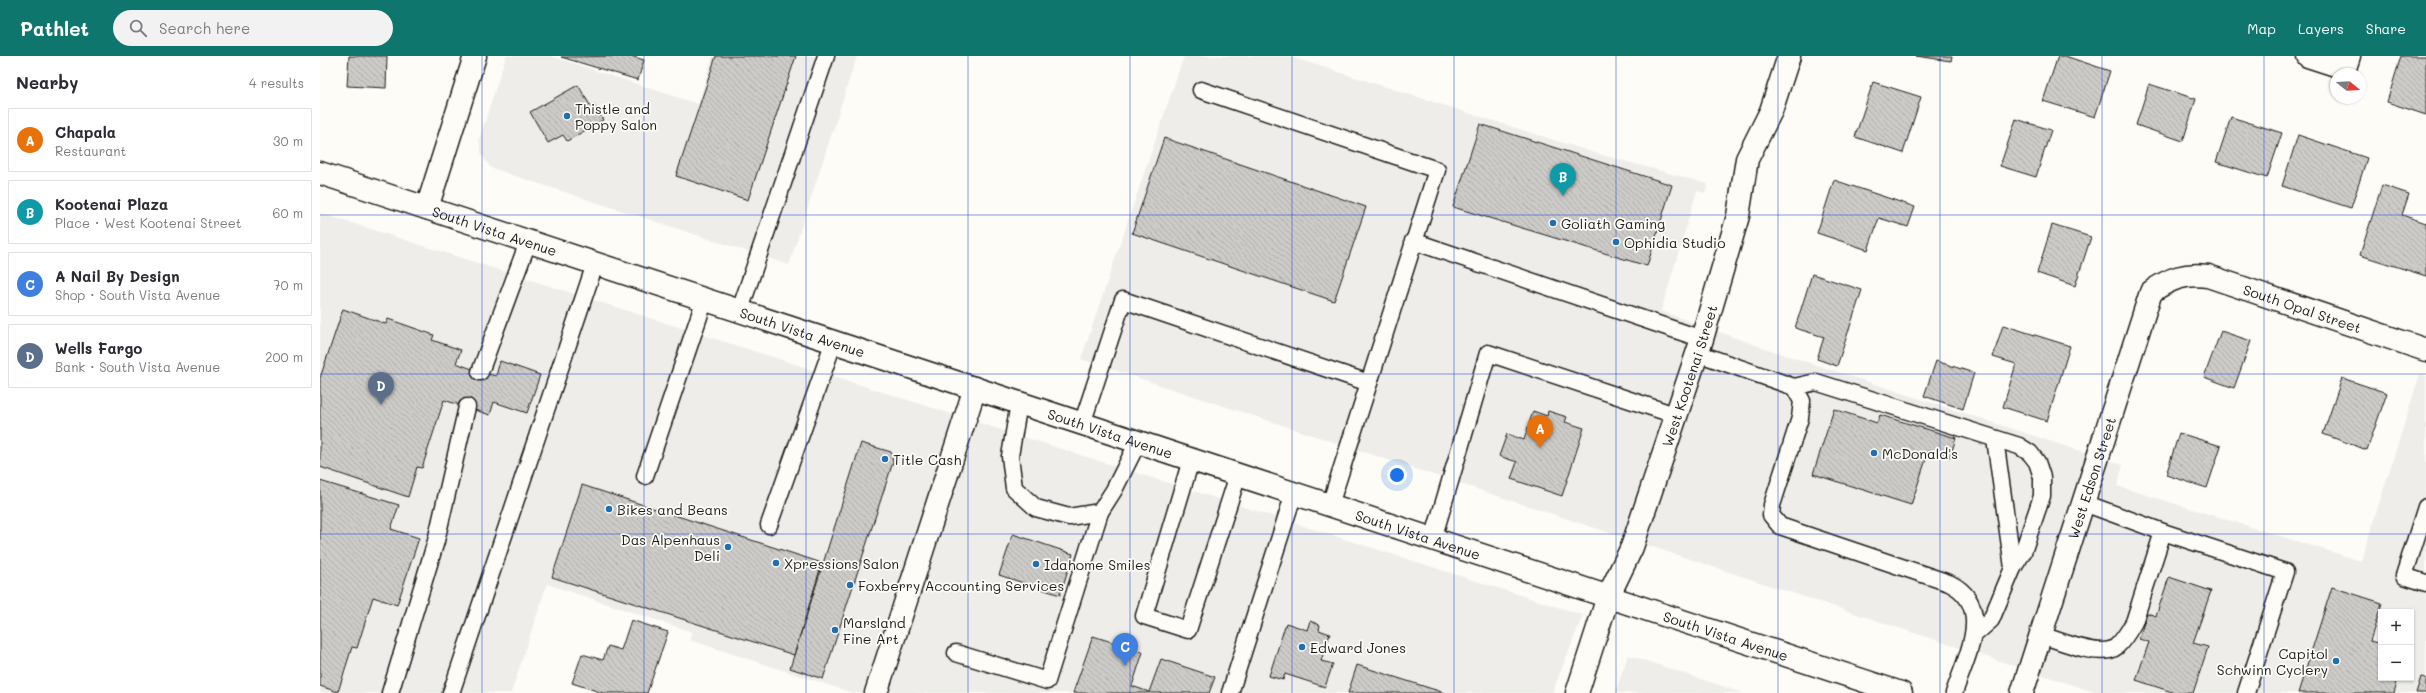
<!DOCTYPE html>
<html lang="en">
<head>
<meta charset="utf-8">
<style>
	:root { --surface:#fff; --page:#f2f2f3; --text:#2b2b33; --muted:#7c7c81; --line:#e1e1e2; --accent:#0f766e }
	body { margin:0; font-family:Mali,sans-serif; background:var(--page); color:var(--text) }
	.controls { position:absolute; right:12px; bottom:12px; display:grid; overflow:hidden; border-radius:0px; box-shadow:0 1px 3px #0004 }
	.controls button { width:36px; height:36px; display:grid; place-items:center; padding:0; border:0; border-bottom:1px solid var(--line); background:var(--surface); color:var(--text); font:20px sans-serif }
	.compass { position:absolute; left:2010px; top:12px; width:36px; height:36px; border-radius:50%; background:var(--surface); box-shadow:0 1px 3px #0004; rotate:108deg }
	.you { position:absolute; left:1077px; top:419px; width:14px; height:14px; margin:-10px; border:3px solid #fff; border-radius:50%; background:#1a73e8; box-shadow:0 0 0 6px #1a73e833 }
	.badge { display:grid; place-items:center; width:26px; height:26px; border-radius:50%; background:var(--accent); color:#fff; font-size:13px; font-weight:700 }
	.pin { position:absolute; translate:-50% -33px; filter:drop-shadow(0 1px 2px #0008) }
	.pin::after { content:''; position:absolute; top:21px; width:14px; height:12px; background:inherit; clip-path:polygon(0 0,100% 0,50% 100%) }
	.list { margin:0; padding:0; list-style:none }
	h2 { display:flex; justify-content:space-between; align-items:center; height:52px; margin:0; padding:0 16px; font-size:17px }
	h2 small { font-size:13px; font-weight:400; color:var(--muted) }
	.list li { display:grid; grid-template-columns:26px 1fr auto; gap:12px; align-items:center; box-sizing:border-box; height:64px; margin:0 8px 8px; padding:0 8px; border:1px solid var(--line); border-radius:0px }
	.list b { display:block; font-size:15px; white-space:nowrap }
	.list p { margin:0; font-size:13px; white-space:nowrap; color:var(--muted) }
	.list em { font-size:13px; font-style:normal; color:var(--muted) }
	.icon { flex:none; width:22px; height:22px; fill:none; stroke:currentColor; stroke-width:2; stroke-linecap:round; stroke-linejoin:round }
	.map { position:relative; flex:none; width:2106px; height:637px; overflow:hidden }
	header { display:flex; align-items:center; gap:24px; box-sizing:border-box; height:56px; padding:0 20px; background:var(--accent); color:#fff }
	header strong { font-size:19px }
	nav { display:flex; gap:22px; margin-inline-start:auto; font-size:14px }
	.search { width:280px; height:36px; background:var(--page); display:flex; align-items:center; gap:10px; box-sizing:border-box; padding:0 14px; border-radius:22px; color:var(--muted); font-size:15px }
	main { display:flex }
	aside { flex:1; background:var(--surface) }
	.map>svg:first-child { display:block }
</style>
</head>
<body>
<header>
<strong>Pathlet</strong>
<div class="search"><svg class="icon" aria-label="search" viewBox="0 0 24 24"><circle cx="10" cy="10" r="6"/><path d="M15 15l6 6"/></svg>Search here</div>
<nav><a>Map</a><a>Layers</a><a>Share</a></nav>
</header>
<main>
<aside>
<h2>Nearby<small>4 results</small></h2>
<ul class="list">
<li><span class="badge" style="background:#e8710a">A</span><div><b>Chapala</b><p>Restaurant</p></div><em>30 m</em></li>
<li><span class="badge" style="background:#0f9aa8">B</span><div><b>Kootenai Plaza</b><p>Place · West Kootenai Street</p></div><em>60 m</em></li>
<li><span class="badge" style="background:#3f7fe0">C</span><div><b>A Nail By Design</b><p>Shop · South Vista Avenue</p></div><em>70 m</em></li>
<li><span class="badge" style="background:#5c6f8a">D</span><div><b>Wells Fargo</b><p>Bank · South Vista Avenue</p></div><em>200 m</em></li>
</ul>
</aside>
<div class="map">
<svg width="2106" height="637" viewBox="0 0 2106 637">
	<defs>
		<pattern id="building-back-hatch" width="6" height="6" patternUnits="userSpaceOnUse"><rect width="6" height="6" fill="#cccbc8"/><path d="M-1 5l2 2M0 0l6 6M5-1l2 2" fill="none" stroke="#afaeab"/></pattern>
	</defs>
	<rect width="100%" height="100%" fill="#fdfcf7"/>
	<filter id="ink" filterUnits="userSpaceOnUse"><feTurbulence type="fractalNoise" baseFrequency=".025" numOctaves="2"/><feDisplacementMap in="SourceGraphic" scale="8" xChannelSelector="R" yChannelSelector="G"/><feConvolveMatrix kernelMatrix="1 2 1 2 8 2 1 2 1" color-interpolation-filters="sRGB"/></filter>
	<g filter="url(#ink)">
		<g fill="#eeede9" fill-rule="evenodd">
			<path d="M186,0h45l147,48 15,-48h144l-68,209 -298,-97 -9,-13 -3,-15z"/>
			<path d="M864,0h104l307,97 113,31 -3,9 -8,-2 -36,120 100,36 362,118 -6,21 244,75 59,-187 6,2v317h-329l-1016,-334zM2061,556h30v66h-30z"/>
			<path d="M0,157l1263,402 -31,78h-699l-163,-53 2,-8 -145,-48 -36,109h-191z"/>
			<path d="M1308,599l115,38h-128z"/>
		</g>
		<g fill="url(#building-back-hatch)" stroke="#1c1c1c">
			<path d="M29,0h38l-1,32 -39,-2z"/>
			<path d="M311,0l13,4 -6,20 -77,-23z"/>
			<path d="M396,0h80l-48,144 -72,-24z"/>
			<path d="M1596,0h36l-1,5z"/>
			<path d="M1738,0h7l45,15 -15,46 -52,-16z"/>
			<path d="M2081,0h25v59l-39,-13z"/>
			<path d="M1553,26l48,15 -18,56 -48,-16z"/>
			<path d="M1829,28l47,15 -13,42 -47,-16z"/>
			<path d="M258,29l13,22 3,-2 9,15 -36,21 -4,-6 -15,8 -18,-31z"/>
			<path d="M1911,61l51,16 -15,45 -51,-16z"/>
			<path d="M1696,63l35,11 -15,47 -36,-11z"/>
			<path d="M1160,68l192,61 -25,81 -194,-59z"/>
			<path d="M1978,79l69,23 -16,50 -69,-22z"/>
			<path d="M844,82l202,69 -32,94 -202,-68z"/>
			<path d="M1514,124l81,27 -7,20 -29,-9 -11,32 -51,-17z"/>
			<path d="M2062,129l27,9 -7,21 24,8v53l-66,-21z"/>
			<path d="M1732,169l39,12 -16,49 -38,-13z"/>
			<path d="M1492,218l50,16 -25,76 -20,-7 7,-22 -29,-9z"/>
			<path d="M23,253l43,15 2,-5 46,16 -2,5 29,10 -5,13 24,9 16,4 4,-15 40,14 -13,38 -33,-11 -4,13 -46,-15 -22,68 -5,-1 -9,30 -88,-30v-89z"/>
			<path d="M1683,269l67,21 -23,75 -44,-14 13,-43 -23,-7z"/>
			<path d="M1901,275l30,10 -17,47 -30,-11z"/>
			<path d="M1616,305l38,12 -11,36 -39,-13z"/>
			<path d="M2022,322l45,15 -20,57 -44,-16z"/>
			<path d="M1514,353l43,14 3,-8 76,23 -6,19 -21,-7 -18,55 -98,-31z"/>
			<path d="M1213,355l14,5 1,-5 19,6 -2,5 19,6 -22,68 -51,-17 6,-17 -18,-6 8,-22 17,6z"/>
			<path d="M1859,377l42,13 -14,42 -41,-13z"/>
			<path d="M541,387l30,9 2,10 -70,217 -33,-11z"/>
			<path d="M0,425l79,24 -8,24 28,9 -22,67 -24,-8 -16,51 -5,-1 -14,45 -18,-6z"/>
			<path d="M262,429l240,78 -28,92 -242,-78z"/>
			<path d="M693,478l60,20 -13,41 -61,-20z"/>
			<path d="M1849,521l42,14 -18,52 15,4 -15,46h-18l-39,-13 13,-38 -10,-3 8,-26 9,3z"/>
			<path d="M2012,531l50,16 -12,38 11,3v34h17l-4,15h-96z"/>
			<path d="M311,564l37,12 -21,61h-44l-31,-10 10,-29 21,6 5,-14 13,4z"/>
			<path d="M990,565l10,4 -1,5 11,4 -9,27 12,3 -8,23 -40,-13 -2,6 -14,-4 17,-53 21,7z"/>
			<path d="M773,580l50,16 -11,34 17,6 12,-33 54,18 -6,16h-136z"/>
			<path d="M1037,609l88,28h-97z"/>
			<path d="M2101,621l5,1v15h-10z"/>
		</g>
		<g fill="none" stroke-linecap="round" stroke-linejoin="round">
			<defs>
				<g id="service">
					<path d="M881,34l236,80 -107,335"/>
					<path d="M1093,185l289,98"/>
					<path d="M420,254l86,-254"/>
					<path d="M1377,297l97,34 8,14 -2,17 -28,87 -1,10 9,11 169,57c46,22 17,74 5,110"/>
					<path d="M160,316l48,-130"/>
					<path d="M1474,331l22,-5 203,64 11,7 7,9 5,15v19l-19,56 -10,16 -22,52 -17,15"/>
					<path d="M699,347l-9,53 4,32 22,20 33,9 31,-5 14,-22 24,-48"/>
					<path d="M762,368l41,-124 246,83"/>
					<path d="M1675,383l18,129"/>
					<path d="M871,404l-47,156 44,14 50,-155"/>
					<path d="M325,420l60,-177"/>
					<path d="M1764,447l79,29 122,40 -39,121"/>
					<path d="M2106,451l-22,69 22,7"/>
					<path d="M449,469l65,-184"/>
					<path d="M1113,483l55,-186 187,62"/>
					<path d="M1721,579c17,5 60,24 75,12 8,-7 13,-16 18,-25l29,-90"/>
					<path d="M636,597l91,28 53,-169"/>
					<path d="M70,637l46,-152 31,-134"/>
					<path d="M131,637l144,-429"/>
					<path d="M910,637l64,-200"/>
				</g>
				<g id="minor">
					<path d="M1988,0l37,12 4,-12"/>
					<path d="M107,152l48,-152"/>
					<path d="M556,637l99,-305"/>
					<path id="s1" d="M1702,637l129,-401c19,-14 34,-19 57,-16l218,74"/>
				</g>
				<g id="tertiary">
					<path id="s2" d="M1288,541l24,-50 70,-208 36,-123 9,-57 24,-48 18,-55"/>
				</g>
				<path id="secondary" d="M1257,637l31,-96"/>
				<g id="primary">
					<path id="s3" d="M0,117l1581,520"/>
				</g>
			</defs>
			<use href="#service" stroke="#1c1c1c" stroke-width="19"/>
			<use href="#minor" stroke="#1c1c1c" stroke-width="25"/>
			<use href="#tertiary" stroke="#1c1c1c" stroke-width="25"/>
			<use href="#secondary" stroke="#1c1c1c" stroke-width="25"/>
			<use href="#primary" stroke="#1c1c1c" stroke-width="25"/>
			<use href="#service" stroke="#fdfcf7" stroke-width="16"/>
			<use href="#minor" stroke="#fdfcf7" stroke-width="22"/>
			<use href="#tertiary" stroke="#fdfcf7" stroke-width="22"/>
			<use href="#secondary" stroke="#fdfcf7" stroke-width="22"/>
			<use href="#primary" stroke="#fdfcf7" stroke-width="22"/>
		</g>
	</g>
	<path fill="none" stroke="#1d4ed8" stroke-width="1" stroke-opacity="0.55" d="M162,0v637M324,0v637M486,0v637M648,0v637M810,0v637M972,0v637M1134,0v637M1296,0v637M1458,0v637M1620,0v637M1782,0v637M1944,0v637M0,159h2106M0,318h2106M0,478h2106"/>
	<g fill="#1f6fb2" stroke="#fdfcf7" stroke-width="1.5">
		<circle cx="247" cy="60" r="4"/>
		<circle cx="1233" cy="167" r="4"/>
		<circle cx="1296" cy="186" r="4"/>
		<circle cx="1554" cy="397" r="4"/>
		<circle cx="565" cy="403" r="4"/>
		<circle cx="289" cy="453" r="4"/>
		<circle cx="408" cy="491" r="4"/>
		<circle cx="456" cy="507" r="4"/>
		<circle cx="716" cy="508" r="4"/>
		<circle cx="530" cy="529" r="4"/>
		<circle cx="515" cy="574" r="4"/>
		<circle cx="982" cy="591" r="4"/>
		<circle cx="2016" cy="605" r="4"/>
	</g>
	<g text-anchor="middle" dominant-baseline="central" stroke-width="3.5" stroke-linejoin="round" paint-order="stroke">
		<g font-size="14" fill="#1c1c1c" stroke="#fdfcf7" text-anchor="start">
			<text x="255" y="52">Thistle and<tspan x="255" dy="16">Poppy Salon</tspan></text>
			<text x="1241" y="167">Goliath Gaming</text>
			<text x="1304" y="186">Ophidia Studio</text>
			<text x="1562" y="397">McDonald's</text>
			<text x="573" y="403">Title Cash</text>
			<text x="297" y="453">Bikes and Beans</text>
			<text x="400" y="483" text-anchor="end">Das Alpenhaus<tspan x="400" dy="16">Deli</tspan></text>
			<text x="464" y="507">Xpressions Salon</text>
			<text x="724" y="508">Idahome Smiles</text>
			<text x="538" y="529">Foxberry Accounting Services</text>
			<text x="523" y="566">Marsland<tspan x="523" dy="16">Fine Art</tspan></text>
			<text x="990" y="591">Edward Jones</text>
			<text x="2008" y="597" text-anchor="end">Capitol<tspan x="2008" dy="16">Schwinn Cyclery</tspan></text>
		</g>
		<g font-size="14" fill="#1c1c1c" stroke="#fdfcf7">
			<text stroke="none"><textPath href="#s3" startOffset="184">South Vista Avenue</textPath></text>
			<text stroke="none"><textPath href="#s1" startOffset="582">South Opal Street</textPath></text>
			<text stroke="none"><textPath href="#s3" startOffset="508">South Vista Avenue</textPath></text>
			<text stroke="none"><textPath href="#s2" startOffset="236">West Kootenai Street</textPath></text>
			<text stroke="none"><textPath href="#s3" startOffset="832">South Vista Avenue</textPath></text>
			<text stroke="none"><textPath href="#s1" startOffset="226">West Edson Street</textPath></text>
			<text stroke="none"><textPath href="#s3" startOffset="1156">South Vista Avenue</textPath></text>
			<text stroke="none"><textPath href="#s3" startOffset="1480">South Vista Avenue</textPath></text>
		</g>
	</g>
</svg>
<div class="controls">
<button>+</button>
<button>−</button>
</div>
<svg class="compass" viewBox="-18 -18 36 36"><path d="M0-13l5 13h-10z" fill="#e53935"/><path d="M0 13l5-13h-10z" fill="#7c7c81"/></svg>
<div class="you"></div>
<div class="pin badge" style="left:1220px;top:392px;background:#e8710a">A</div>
<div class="pin badge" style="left:1243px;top:140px;background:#0f9aa8">B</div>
<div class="pin badge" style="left:805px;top:610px;background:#3f7fe0">C</div>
<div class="pin badge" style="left:61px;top:349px;background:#5c6f8a">D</div>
</div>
</main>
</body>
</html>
